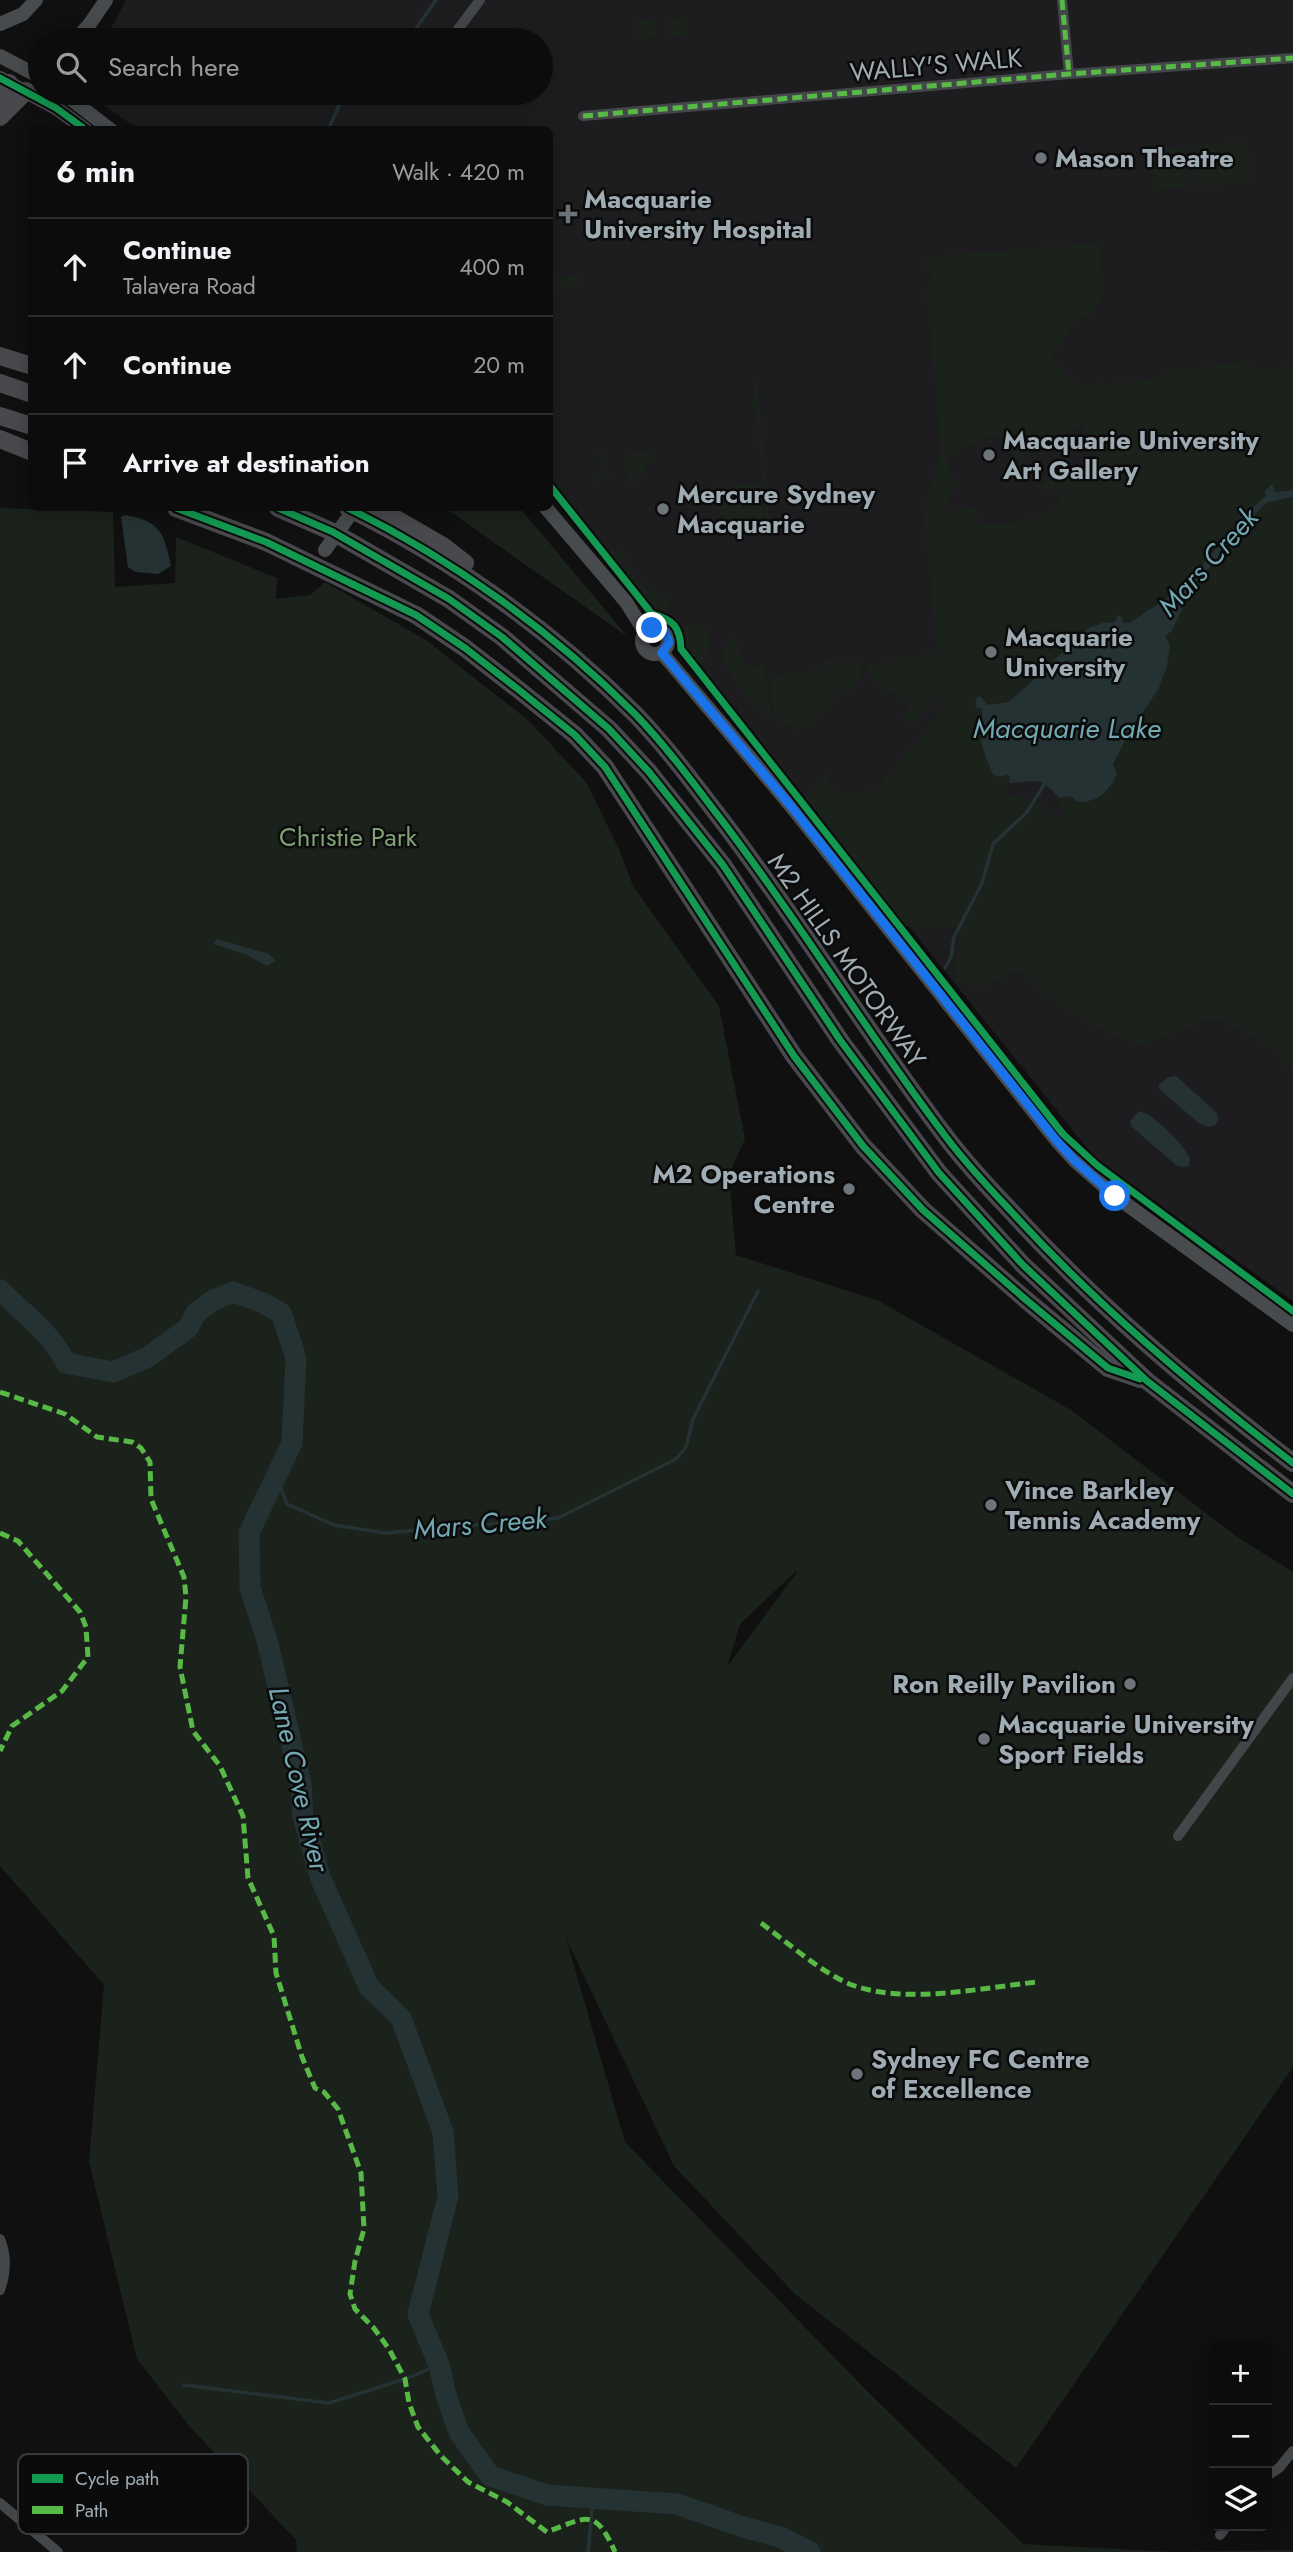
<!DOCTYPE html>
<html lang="en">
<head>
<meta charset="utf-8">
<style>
	:root { --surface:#0c0c0d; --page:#1a1a1b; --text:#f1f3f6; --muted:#9a9b9d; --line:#2c2c2e }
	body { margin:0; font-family:Jost,sans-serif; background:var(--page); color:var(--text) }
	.controls { position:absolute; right:21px; bottom:21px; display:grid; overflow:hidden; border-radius:10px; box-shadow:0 4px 18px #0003 }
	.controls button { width:63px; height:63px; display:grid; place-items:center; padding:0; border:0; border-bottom:2px solid var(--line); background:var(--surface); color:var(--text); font:35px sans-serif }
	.stop { position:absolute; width:21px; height:21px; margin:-16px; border:5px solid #1a73e8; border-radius:50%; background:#fff }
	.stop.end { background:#1a73e8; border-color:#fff; box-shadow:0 2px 7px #0008 }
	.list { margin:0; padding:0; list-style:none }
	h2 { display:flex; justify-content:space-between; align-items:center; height:91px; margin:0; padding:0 28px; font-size:30px }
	h2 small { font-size:23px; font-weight:400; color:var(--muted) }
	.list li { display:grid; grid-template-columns:46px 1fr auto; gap:21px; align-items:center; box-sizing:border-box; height:98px; padding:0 28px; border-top:2px solid var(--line) }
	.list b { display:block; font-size:26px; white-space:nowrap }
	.list p { margin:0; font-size:23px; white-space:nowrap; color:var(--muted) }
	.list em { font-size:23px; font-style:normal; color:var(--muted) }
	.icon { flex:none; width:38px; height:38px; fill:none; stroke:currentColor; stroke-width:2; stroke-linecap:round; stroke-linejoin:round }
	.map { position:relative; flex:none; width:1293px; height:2552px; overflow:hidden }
	.search { position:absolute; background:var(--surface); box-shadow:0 4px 18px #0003; left:28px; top:28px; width:525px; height:77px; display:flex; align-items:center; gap:18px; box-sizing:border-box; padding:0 24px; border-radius:38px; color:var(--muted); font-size:26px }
	.panel { position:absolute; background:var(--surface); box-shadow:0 4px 18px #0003; left:28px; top:126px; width:525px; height:385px; border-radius:10px }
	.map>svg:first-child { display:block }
</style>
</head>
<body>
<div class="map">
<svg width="1293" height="2552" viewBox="0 0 1293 2552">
	<rect width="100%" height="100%" fill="#101011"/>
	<path fill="#1d1d1f" d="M126,0h1167v1301l-198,-143 -545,-679v-349l-412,-1 -51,-36h454v-53h-436z"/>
	<g fill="#1b211b" fill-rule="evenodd">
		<path d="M687,17l1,17 -18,2 -1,-17z"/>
		<path d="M655,20l2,17 -18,2 -2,-18z"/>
		<path d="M1248,141l3,41 -58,5 -3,-41z"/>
		<path d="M1183,146l3,42 -33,3 -4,-42z"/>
		<path d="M1099,243l5,48 -10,20 -21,13 -23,35 25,25 30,-1v4h4v-3l46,-4 12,-12h12l-2,3 69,-10 14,8 33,-3v124l-10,3 -8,-2 -17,12 -19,19 -25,31 -6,-9 -7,1 -3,3 10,10 -7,11 -27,27 -39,25 -12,3 -21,-1 -15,6 -72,68c-11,7 -24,5 -33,12l-2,27 4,16 9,21 17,4 -4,16 24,7 33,20 -4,-22 11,-2 12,7 27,-13c4,-22 10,-42 22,-62 20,-32 35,-42 39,-83l-5,-9c13,-11 16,-29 22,-44 4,-11 19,-22 27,-28l10,9 3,-3 -9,-11 1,-4 45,-50 5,-3 24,-5v575l-26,-29 -51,-25 -77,27 -41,-17 -47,-30 -33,-27 -40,17 -24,-8 6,-53 -55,-1 -100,-129 20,-23 16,23 6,-6 7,5 4,-4 6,3 4,-6 5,4 74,-88 -10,-8 -25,29 -11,-10 8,-10 -15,-13 -3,2 -22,-19 -1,-12 26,-1v-6l43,-3 -13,-141 15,-58 -2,-52 -11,-110 5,-17 -2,-9 -7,-5 -1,-5zM1083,425l15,38 -57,21 2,6 22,-1c-10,36 -57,33 -87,36l-2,-17 -32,3c13,-30 15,-16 3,-49 6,-16 20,-13 32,-19 6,-3 10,-8 16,-7 6,1 11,6 15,9l2,12 11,6 6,-4v-14z"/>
		<path d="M582,276v8c-10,6 -20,8 -32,9v-15z"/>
		<path d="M753,383h5l4,45 -3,1 -7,-25z"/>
		<path d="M758,433h4l7,85h-3z"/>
		<path d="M604,449l7,30 -12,2 -1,-4 7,-3 -1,-9h-4l-1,-15z"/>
		<path d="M642,451l7,1 5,5 -19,24 -6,1 -6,-23 9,-6z"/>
		<path d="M550,475l30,38 -2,2c12,15 25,40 46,36l2,6 -9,9 -67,-84z"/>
		<path d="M761,482l3,38 -32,3 -33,-29 5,-6z"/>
		<path d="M0,508l113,4 2,75 60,-4 1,-46 101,41 -1,21 34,-4 15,-13 101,58 102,80 58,62 33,67 14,37 86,120 26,133 -16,35 7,81 143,46 192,109 165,126 57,36v495l-277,401 -221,-174 -121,-128 -108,-228 59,204 244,251 154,151 151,8 119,-2v2h-996l-1,-12 -106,-113 -53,-68 -48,-197 15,-177 -104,-119zM796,1571l1,1 -70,95 13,-43z"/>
		<path d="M445,508h75l108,129z"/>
		<path d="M628,559c3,9 6,19 14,25 12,10 34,12 24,32l-12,-4 -36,-44z"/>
		<path d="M697,624l10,6 3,11 -4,19 -8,6 -15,-18 1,-9 -3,-10 6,-4z"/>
		<path d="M737,637l2,14 5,13 11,3 10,-4 5,49 3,6 -5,2c-11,-13 -52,-54 -44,-72 3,-4 9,-8 13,-11z"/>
		<path d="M833,658l1,5 27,-2v16l-11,13 -3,-3 -4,5 -2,-1 -26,31 -8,5 -11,2 -16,-8 -7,-11 -4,-35 55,-5 -1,-11z"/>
	</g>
	<g fill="#253234">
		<path d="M1272,484l3,8 18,-2v7l-24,5 -5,3 -45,50 -1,4 -31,31 -3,15 -12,26 -7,5 5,9 -3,21 -9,24 -27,39 -18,36 4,8c-6,17 -20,30 -39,29l-8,-6 -11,2c-20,-24 -23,-16 -50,-15l1,-6 -3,-2 -8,2 -6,-3c-6,-13 -12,-27 -13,-41 0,-8 3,-16 2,-24l-7,-2 2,-10h4l6,8 21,-3 7,-5 72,-68 15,-6 13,-1 3,-7 4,2 1,6h6c7,-3 12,-8 18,-12 53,-29 74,-78 119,-115l-1,-5z"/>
		<path d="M125,515c35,6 39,18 46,51l-13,8 -22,-2 -8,-5 -7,-50z"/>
		<path d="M217,939l52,15 7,7 -9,5 -22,-12 -32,-10z"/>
		<path d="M1176,1076l40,36 3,6 -4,7 -6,2 -9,-3 -41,-35v-5l10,-7z"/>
		<path d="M1139,1111c15,3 45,34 51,48l-1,7 -6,1 -7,-2 -45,-39 -1,-5z"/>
	</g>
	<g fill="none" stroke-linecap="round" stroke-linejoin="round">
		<g stroke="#253234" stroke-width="3.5">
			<path d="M408,40l28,-40"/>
			<path d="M328,130l17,-37"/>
			<path d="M945,968l6,-11 3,-20 28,-54 11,-39 34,-32 20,-32"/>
			<path d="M276,1476l11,28 47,21 51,8 173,-15 118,-59 10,-12 7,-28 65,-128"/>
			<path d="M184,2385l145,18 76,-24 34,-14"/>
			<path d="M588,2552l5,-53"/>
		</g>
		<path stroke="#253234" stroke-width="21" d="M0,1290c24,24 50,42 66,73l47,9 35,-15 40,-29 8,-15 16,-12 21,-9 30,11 18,10 15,45 -4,85 -43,90 1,55 17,52 34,144 2,33 17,60 49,110 32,31 42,114 5,64 -30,118 21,51 7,30 13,37 31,44 57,19 130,9 66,23 37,10 30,15"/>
		<g stroke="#44474a" stroke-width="10">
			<path d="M1062,0l7,74"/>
			<path d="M450,40l30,-40"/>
			<path d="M583,116l486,-42 224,-16"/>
			<path d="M1178,1836l115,-158"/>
			<path d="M0,2239c7,17 6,34 0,51"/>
			<path d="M1267,2476l12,-8 14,-17"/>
			<path d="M0,2503l58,49"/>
			<path d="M1220,2535l7,-9"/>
		</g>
		<g stroke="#484b4e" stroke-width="14">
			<path d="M0,24l23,-10 13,-14"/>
			<path d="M75,40l14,-15 17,-25"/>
			<path d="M0,56l40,21"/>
			<path d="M0,78l56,30 30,22"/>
			<path d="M63,93l48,37"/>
			<path d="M546,508l80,94 19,30"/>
			<circle cx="655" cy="641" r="13"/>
			<path d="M662,653l128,152 266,335 19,21 40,35 178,129"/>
		</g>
		<g stroke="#47494c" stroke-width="18">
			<path d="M0,95l9,-12"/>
			<path d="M0,117l26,-26"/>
			<path d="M0,356l32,10"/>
			<path d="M0,383l32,11"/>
			<path d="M0,416l32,10"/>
			<path d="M0,439l32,13"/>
			<path d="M176,508l90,34 150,73 49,33 54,42 56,45 30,32 189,289 69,90 60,64 102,89 83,69 32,11"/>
			<path d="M278,508l55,24 116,67 53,38 107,92 40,43 74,93 117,175 99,133 84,92 124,116 146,113"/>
			<path d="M348,508c104,51 205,124 287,206 30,31 56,66 82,100 81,105 149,218 229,323 19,25 41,49 63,72 86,95 183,176 284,254"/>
			<path d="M377,508l66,38 22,17"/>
		</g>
		<path stroke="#484b4e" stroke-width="14" d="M325,550l30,-42"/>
		<g stroke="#58b947" stroke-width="5" stroke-dasharray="10 5" stroke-linecap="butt">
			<path d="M1062,0l7,74"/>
			<path d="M583,116l486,-42 224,-16"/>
			<path d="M0,1392l65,22 32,23 35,5 9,6 9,14 1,37 33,78 2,20 -6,70 13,64 27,35 23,50 5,62 26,58 2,37 26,84 13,31 9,4 14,17 23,64 3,56 -9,32 -5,33 5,15 18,18 16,22 16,30 4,24 9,24 23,29 27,26 39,20 40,30c40,-15 48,-25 68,20"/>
			<path d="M0,1533l18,8 62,71 6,15 2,30 -26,34 -50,35 -12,25"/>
			<path d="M761,1923c26,19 64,53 94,63 54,18 126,2 182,-4"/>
		</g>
		<defs>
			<g id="cycleway">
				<path d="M0,78l56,30 30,22"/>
				<path d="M550,486l102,128c22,6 28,13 29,35l382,485 35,32 195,145"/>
				<path d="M176,508l90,34 150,73 49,33 54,42 56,45 30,32 189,289 69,90 60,64 102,89 83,69 32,11"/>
				<path d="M278,508l55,24 116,67 53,38 107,92 40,43 74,93 117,175 99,133 84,92 124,116 146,113"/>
				<path d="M348,508c104,51 205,124 287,206 30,31 56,66 82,100 81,105 149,218 229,323 19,25 41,49 63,72 86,95 183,176 284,254"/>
			</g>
		</defs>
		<use href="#cycleway" stroke="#0b0b0c" stroke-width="11"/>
		<use href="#cycleway" stroke="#139951" stroke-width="7"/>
	</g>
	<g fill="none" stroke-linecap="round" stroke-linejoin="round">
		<path stroke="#1a73e8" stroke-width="9" d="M652,628l12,2 5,12 -7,11 128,152 266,335 19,21 40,35"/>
	</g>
	<g fill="#6d757a" stroke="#0b0b0c" stroke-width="2.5">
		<circle cx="1041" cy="158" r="7"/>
		<path d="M564.5 203.5h7v7h7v7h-7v7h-7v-7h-7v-7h7z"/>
		<circle cx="989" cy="455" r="7"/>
		<circle cx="663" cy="509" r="7"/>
		<circle cx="991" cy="652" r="7"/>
		<circle cx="849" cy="1189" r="7"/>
		<circle cx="991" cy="1505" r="7"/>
		<circle cx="1130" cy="1684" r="7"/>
		<circle cx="984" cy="1739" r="7"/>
		<circle cx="857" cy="2074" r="7"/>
	</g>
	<g text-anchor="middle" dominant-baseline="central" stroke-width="5" stroke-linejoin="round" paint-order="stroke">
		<g font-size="26" fill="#9facb3" stroke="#0b0b0c">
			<text transform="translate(936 65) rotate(-5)">WALLY'S WALK</text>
			<text transform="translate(847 960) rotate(55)">M2 HILLS MOTORWAY</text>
		</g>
		<g font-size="26" font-weight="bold" fill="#9facb3" stroke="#0b0b0c" text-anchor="start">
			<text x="1055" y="158">Mason Theatre</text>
			<text x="584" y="199">Macquarie<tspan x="584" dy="30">University Hospital</tspan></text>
			<text x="1003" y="440">Macquarie University<tspan x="1003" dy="30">Art Gallery</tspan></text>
			<text x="677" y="494">Mercure Sydney<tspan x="677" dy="30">Macquarie</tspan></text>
			<text x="1005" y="637">Macquarie<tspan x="1005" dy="30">University</tspan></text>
			<text x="835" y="1174" text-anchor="end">M2 Operations<tspan x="835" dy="30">Centre</tspan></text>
			<text x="1005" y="1490">Vince Barkley<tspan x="1005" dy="30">Tennis Academy</tspan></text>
			<text x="1116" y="1684" text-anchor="end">Ron Reilly Pavilion</text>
			<text x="998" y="1724">Macquarie University<tspan x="998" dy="30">Sport Fields</tspan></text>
			<text x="871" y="2059">Sydney FC Centre<tspan x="871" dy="30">of Excellence</tspan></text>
		</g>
		<g font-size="26" fill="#7fa174" stroke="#0b0b0c">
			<text x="348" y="837">Christie Park</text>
		</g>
		<g font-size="28" font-style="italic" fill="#72a8b2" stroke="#0b0b0c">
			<text transform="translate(1208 562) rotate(-48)">Mars Creek</text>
			<text x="1067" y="728">Macquarie Lake</text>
			<text transform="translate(480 1524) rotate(-5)">Mars Creek</text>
			<text transform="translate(299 1779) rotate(77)">Lane Cove River</text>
		</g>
	</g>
	<rect x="18" y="2454" width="230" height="80" rx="10" fill="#0b0b0c" stroke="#373b3e" stroke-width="2"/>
	<rect x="32" y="2474" width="31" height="9" fill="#139951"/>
	<rect x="32" y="2506" width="31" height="8" fill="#58b947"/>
	<g font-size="19" fill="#9facb3">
		<text x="75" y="2485">Cycle path</text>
		<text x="75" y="2517">Path</text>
	</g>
</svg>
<div class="controls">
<button>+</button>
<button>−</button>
<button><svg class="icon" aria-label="layers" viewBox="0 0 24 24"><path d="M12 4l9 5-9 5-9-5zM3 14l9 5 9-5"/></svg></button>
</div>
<div class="stop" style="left:1115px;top:1196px"></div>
<div class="stop end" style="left:652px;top:628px"></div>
<div class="search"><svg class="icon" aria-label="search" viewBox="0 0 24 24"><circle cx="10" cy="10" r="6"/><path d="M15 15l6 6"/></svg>Search here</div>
<section class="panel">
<h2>6 min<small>Walk · 420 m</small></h2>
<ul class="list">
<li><svg class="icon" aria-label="ahead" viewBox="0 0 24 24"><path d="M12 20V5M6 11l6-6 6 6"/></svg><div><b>Continue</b><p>Talavera Road</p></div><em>400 m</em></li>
<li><svg class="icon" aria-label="ahead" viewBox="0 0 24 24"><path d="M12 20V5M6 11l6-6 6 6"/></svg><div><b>Continue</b></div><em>20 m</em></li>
<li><svg class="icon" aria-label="arrive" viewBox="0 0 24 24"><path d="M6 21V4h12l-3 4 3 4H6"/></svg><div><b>Arrive at destination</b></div></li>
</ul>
</section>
</div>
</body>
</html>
